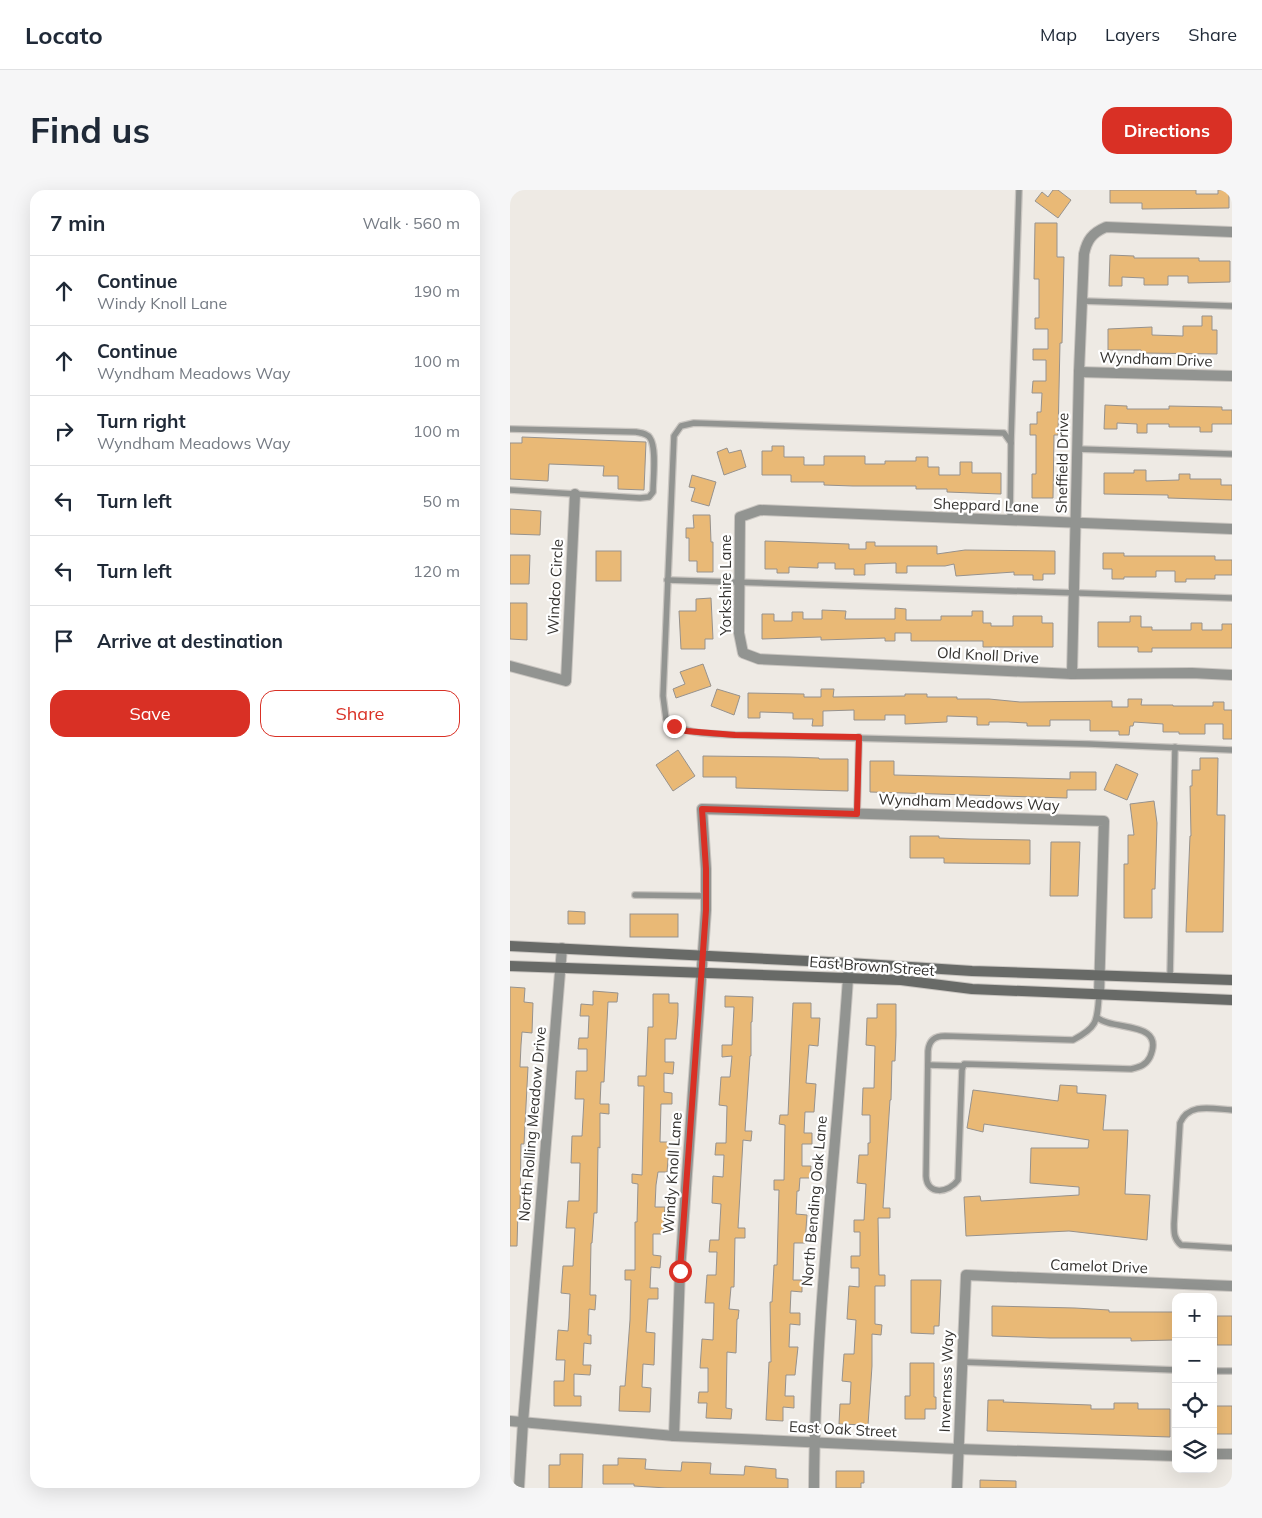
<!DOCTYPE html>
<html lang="en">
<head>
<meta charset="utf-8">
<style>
	:root { --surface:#fff; --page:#f6f6f7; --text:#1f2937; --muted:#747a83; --line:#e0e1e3; --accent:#d93025 }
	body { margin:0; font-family:Mulish,sans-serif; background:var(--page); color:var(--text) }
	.controls { position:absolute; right:15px; bottom:15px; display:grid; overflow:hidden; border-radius:10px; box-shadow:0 5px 20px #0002 }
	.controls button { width:45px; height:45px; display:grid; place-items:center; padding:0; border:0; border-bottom:1px solid var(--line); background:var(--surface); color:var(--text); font:25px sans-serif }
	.stop { position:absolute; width:15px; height:15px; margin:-11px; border:4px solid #d93025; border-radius:50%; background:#fff }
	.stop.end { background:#d93025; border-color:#fff; box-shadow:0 1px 5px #0008 }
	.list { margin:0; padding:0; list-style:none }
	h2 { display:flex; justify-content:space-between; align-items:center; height:65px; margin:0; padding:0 20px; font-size:21px }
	h2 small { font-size:16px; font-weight:400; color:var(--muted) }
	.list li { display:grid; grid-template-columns:32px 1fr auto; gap:15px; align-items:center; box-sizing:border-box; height:70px; padding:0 20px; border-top:1px solid var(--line) }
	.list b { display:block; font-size:19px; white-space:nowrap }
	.list p { margin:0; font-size:16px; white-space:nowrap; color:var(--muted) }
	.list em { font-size:16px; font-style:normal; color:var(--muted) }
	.actions { display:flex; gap:10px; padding:15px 20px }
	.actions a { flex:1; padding:11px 0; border:1px solid var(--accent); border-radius:15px; text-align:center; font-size:18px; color:var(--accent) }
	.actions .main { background:var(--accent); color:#fff }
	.icon { flex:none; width:28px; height:28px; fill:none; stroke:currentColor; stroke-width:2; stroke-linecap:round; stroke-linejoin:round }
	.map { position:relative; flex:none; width:722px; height:1298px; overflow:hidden; border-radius:15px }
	header { display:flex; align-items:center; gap:30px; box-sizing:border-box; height:70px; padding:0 25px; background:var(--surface); border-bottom:1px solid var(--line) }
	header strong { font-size:24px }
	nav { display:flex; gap:28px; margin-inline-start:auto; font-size:18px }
	.intro { display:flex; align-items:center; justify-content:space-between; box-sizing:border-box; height:120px; padding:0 30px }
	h1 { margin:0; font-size:35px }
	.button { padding:12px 22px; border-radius:15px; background:var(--accent); color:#fff; font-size:18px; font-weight:700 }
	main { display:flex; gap:30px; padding:0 30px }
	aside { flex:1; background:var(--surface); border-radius:15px; box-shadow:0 5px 20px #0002 }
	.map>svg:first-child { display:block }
</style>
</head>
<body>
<header>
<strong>Locato</strong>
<nav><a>Map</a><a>Layers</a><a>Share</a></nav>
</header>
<div class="intro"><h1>Find us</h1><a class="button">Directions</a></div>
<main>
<aside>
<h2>7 min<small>Walk · 560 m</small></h2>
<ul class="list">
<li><svg class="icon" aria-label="ahead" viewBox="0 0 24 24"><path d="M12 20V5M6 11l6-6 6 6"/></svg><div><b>Continue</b><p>Windy Knoll Lane</p></div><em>190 m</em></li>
<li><svg class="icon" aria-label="ahead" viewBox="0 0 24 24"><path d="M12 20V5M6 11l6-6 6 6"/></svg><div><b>Continue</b><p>Wyndham Meadows Way</p></div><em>100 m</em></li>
<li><svg class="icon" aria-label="right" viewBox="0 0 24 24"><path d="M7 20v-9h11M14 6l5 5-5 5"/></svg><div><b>Turn right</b><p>Wyndham Meadows Way</p></div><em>100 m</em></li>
<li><svg class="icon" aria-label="left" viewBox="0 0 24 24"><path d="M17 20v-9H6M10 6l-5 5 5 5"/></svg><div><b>Turn left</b></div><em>50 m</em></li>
<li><svg class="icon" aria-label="left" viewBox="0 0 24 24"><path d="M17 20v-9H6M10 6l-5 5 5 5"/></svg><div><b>Turn left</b></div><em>120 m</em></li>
<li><svg class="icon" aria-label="arrive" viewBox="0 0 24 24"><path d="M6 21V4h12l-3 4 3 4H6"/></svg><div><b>Arrive at destination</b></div></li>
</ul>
<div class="actions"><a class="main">Save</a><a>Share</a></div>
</aside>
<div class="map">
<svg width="722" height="1298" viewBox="0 0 722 1298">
	<rect width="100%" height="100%" fill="#eeeae4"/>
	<g fill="#e9b976" stroke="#97928d">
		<path d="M543,0h5l13,10 -13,18 -23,-17 7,-9 6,5z"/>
		<path d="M600,0h86v4h22v-4h11v18l-87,1v-6h-32z"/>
		<path d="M525,33h22v34h7l-2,86h-2l-2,92h-4l-1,63h-21v-24h4v-39h-6v-11h7v-12h4l1,-19h-10l1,-12h13v-21h-13v-11h15v-20h-13v-11h4v-39h-5z"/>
		<path d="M600,65l24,1v2h65v3h31v21l-42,1v-7h-20v9h-24v-7l-22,-1v9h-13z"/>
		<path d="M692,126h10v14h5v24l-76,-1v-3h-33v-21l44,-2v8l31,1v-10h19z"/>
		<path d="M595,215l22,1v3h42v-3l53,1v3h10v14h-20v8h-12v-5h-31v-3h-22v9h-10v-9l-20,-1v6h-13z"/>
		<path d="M12,247l124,5 -2,48 -26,-1v-13h-15l1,-10 -55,-2 -1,17 -38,-2v-36h12z"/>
		<path d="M262,256h12v11h20v8h20v-9h41v8h20v-3h31v-4h12v10h11v8h21v-13h12v11h29v21l-54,-2v-3h-31v-3h-63l-29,-1v-3h-33v-7h-29v-24h10z"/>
		<path d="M217,258l2,5 12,-3 5,17 -22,8 -7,-23z"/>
		<path d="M624,280h12v11l33,-1v-6h11v5h31v6h11v15l-64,-2v-3l-64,-1v-21h30z"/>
		<path d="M182,285l24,7 -7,24 -18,-5 4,-13 -6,-1z"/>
		<path d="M0,319l31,2 -1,24 -30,-1z"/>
		<path d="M183,325h17l1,27h2v30h-16v-11h-8v-23h-3v-10h8z"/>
		<path d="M255,351l84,3v5h17v-7h9v4h62v8l28,-4 90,1v23h-12v6h-10v-5h-19v-3l-58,4 -2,-12 -9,2h-38v7h-11v-10l-31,1v11h-11v-6h-19v-6h-17v5l-29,-1v6h-12v-4h-12z"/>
		<rect x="86" y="361" width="25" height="30"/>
		<path d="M593,363h21v3h91v4h17v15h-17v4h-29v3h-11v-11h-19v6h-32v2h-12v-10h-9z"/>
		<path d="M0,365h20l-1,29h-19z"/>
		<path d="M201,408l2,41h-8v10h-24l-2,-38h17v-12z"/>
		<path d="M0,413h17v37l-17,-1z"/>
		<path d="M385,418l11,1v11h35v-4h31v-5h11v12h8v3h22v-10h29v7h11v24h-70v-6h-72v-8h-16v8h-10v-3l-64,2v-3l-59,2v-25h12v7h18v-9h11v7h19v-9l24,1 -1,8h50z"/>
		<path d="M620,426h11v11h11v3h39v-7h11v7h20v-6h10v24h-80v4h-14v-5h-40v-25h32z"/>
		<path d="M193,474l8,22 -35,12 -3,-9 12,-5 -5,-12z"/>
		<path d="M207,499l23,7 -6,19 -23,-9z"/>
		<path d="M311,499h13l-1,8 72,-1v-2h22v3h30v2h32l31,3 92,-1v6h16v-8h14l-1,6h32v1h40v-4h11v8h8v29h-9v-15h-18v10h-26v-2h-16v-8l-29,-2 -1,4h-3l-1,9h-10v-4h-29v-11h-40v6h-23v-3l-19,-1h-19v3h-12v-8l-30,-1v6l-42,2v-9h-20v5h-31v-10l-31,1v15h-11l1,-7h-20v-6l-33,-1v6h-12v-25l56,1v3h17z"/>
		<path d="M168,560l17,26 -22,15 -17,-26z"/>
		<path d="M193,566l86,1 30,1v1h29v32l-112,-3v-11h-33z"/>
		<path d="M690,568h18l-1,57h8l-2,117h-37l4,-96h1l-1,-50h2v-16h8z"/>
		<path d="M360,571h24v14l176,4v-7h26v18h-29v8l-197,-6z"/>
		<path d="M606,574l22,10 -11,26 -23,-10z"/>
		<path d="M644,611l3,22 -2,66h-3v29h-28v-54h4v-29h6l-4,-31z"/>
		<path d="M400,646h29v2l30,1 61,1v24l-86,-1v-5h-34z"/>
		<path d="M541,652h29l-2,54h-28z"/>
		<path d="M58,721l17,1v12h-17z"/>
		<rect x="120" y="724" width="48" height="23"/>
		<path d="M0,797l15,1 -1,14 9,1 -1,30 -10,-1 -1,13 -1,22h8l-4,77h-3l-1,65h-2l-1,37h-7z"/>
		<path d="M83,801l25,2 -1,9h-9l-4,80h-3l-1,22h9v10l-9,-1v35l-2,-1 -1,66h-3l-2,30h-1l-1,52h6l-1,15 -6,-1 -1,26h3v9l-7,-1 -1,22h8l-1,10 -16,-1v22h7v10h-27v-25h10l1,-21h-9l2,-30 10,1 1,-13 1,-24 -9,-1 2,-27h10l2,-38h-9l2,-27h11l1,-38h-9l1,-27h10l2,-37h-9l1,-28h11v-22h-9l1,-11h9l1,-22h-9l1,-12 12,1z"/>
		<path d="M143,804h16v9h9v12l-2,24h-11v23h9l-1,12 -9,-1v19l8,1v11h-11l-1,38h8v18l-1,12h-9l-2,13 -1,22h10l-1,11 -1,16h-10v21l8,1 -1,12 -9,-1 -1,21h8v11h-10l-2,33 9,1 -1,32 -11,-1 -1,23 9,1 -1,24 -31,-1 1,-25h5l5,-66 1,-40h-6v-10h10v-48h2l1,-38 -6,-1v-9l10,1 2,-89h-6v-10h8l2,-49h5z"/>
		<path d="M215,806l28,1 -1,25h-1v34h-1l-5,75h7l-1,10 -8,-1 -5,88h7v10h-10l-1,49h-3l-2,22 10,1 -1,9h-1l-1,34 -9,-1 -1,56 6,1 -1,10 -25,-1 1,-15h-9l1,-11h9v-24h-8l2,-29 11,1 1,-37h-9l2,-28h9l1,-23h-8l1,-12h9l2,-36 -9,-1 1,-27 10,1 1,-22h-9l1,-12h10l1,-37 -8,-1 2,-28h9l2,-21 -10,1v-12h10l2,-38h-9z"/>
		<path d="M283,813h18v15h9l-2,28 -9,-1 -3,38 10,1 -2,28h-9l-1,21h8v11h-10v22h9l-1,12h-10l-1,13h-2l-1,23 11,1 -2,28h-11l-1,37h9v12l-11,-1 -1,22h10v12l-10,-1 -1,23h9l-3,28h-9l-1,21h9v12l-11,-1v14l-17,-1 3,-58h2l-1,-60h2l2,-37h3l2,-75h-5v-10h10l1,-55 -6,-1 1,-9h8z"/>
		<path d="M367,814h19v31l-1,26h-3l-1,39h-1l-7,108h7v10h-12l1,57h6v11h-10v38l7,1 -1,10 -9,-1v32l-4,59 -29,-1 1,-20h10l1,-22 -9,-1 2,-27h10l2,-34 -9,-1 2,-33 10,1v-19h-8v-12h9v-24h-6v-12h10l2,-36 -9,-1 2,-28h9v-12h2v-28h-8l1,-27h11l1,-42 -9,-1 1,-27h10z"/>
		<path d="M550,895l17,1v7l29,2 -3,35h25l-3,64 25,1 -3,45 -78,-9 -103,5 -2,-39 16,-1 1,5 98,-6v-8l-49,-4 1,-35h57l1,-8 -105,-16 -1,8 -16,-4 6,-38 85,11z"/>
		<path d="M401,1090h30l-2,46h-5v8l-23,-1z"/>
		<path d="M482,1116l83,2 34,2v2h64v28l-42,1v-3h-81l-58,-2z"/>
		<rect x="707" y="1126" width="15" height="29"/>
		<path d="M400,1173h24v34h2v12h-11v10h-20v-23h5z"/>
		<path d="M478,1210h16l-1,2 88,3v4h23v-6h24v6h32v28l-183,-6z"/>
		<rect x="704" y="1216" width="18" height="28"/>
		<path d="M50,1264h23l-1,34h-33v-23h11z"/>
		<path d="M108,1268l28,1 -1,10 13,1 23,1 1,-9 29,1 -1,11 34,1 1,-9 31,3v9l12,1v9h-121l-33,-2v-2h-31v-19h15z"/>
		<path d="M326,1281h28v12h-3v5h-25z"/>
		<path d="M470,1290l36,1v7h-36z"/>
	</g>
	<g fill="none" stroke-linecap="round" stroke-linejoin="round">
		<defs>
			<g id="lane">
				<path d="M572,111l150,5"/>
				<path d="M0,239l126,3c5,1 11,1 14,6 7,10 3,41 3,54l-4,5 -9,1 -130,-8"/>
				<path d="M501,253l8,-253"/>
				<path d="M567,259l155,5"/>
				<path d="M500,331l1,-78 -7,-10 -310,-10 -13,3 -7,10 -11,260 3,23c19,17 45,14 69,16l354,9 143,6"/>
				<path d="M157,390l565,18"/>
				<path d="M347,624l2,-77"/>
				<path d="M125,705l71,1"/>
				<path d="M660,788l5,-231"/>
				<path d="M588,828c15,13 68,2 52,39 -4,8 -10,10 -19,12l-167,-5 -2,6 -4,110c-9,13 -31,16 -32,-4l2,-125c1,-11 7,-15 17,-15l128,4c25,-13 24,-19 26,-45"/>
				<path d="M418,875l35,1"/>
				<path d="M722,920c-19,-1 -43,-8 -52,13l-6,101c0,9 0,15 7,21l51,3"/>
				<path d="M452,1172l214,8"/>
				<path d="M703,1181h19"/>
			</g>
			<g id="street">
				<path d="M569,182l153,4"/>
				<path d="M722,339l-472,-19 -20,7 -1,116 4,20 16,6 313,15 120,-1 40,2"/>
				<path d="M0,476l56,15 9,-187"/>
				<path d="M562,484l7,-302 5,-118c3,-14 8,-21 22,-27l126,5"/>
				<path d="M0,1231l164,15 284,13 218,7"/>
				<path d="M164,1246l6,-165 26,-361v-41l-4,-60 402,12 -5,174"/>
				<path d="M703,1264h19"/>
				<path d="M9,1298l4,-66 39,-474"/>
				<path d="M304,1298c1,-176 24,-350 35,-525"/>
				<path d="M447,1298l9,-213 266,11"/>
			</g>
			<g id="secondary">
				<path d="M0,756l339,17 123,8 260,9"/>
				<path d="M0,776l391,14 71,9 260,11"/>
			</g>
		</defs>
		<use href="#lane" stroke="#c9c5c0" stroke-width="8"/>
		<use href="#street" stroke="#c9c5c0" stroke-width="12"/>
		<use href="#secondary" stroke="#c9c5c0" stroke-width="12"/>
		<use href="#lane" stroke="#929491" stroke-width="5.5"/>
		<use href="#street" stroke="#929491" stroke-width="10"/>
		<use href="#secondary" stroke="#686a67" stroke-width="10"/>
	</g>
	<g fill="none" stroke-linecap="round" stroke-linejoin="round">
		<path stroke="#d93025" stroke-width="6" d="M164,536l12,5 49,4 124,2 -2,77 -155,-5 4,60v41l-26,361"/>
	</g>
	<g text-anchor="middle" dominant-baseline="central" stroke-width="4.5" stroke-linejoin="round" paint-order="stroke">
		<g font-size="15" fill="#353330" stroke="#fff">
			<text transform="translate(646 169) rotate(2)">Wyndham Drive</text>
			<text transform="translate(552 273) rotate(-89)">Sheffield Drive</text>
			<text transform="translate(476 315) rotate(2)">Sheppard Lane</text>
			<text transform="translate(215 395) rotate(-90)">Yorkshire Lane</text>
			<text transform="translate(45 397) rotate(-87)">Windco Circle</text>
			<text transform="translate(478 465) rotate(3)">Old Knoll Drive</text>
			<text transform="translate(459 612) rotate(2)">Wyndham Meadows Way</text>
			<text transform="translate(362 776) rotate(4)">East Brown Street</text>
			<text transform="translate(22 934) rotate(-85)">North Rolling Meadow Drive</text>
			<text transform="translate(162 983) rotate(-86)">Windy Knoll Lane</text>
			<text transform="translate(304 1011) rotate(-85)">North Bending Oak Lane</text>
			<text transform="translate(589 1076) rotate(2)">Camelot Drive</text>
			<text transform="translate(436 1191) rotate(-88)">Inverness Way</text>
			<text transform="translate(333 1239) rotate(3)">East Oak Street</text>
		</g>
	</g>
</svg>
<div class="controls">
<button>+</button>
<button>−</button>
<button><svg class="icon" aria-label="locate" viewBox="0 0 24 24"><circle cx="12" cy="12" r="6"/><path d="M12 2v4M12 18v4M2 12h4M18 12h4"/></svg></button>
<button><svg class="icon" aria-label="layers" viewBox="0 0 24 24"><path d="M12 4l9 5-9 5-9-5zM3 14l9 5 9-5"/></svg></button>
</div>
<div class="stop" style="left:170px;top:1081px"></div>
<div class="stop end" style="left:164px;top:536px"></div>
</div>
</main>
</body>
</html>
